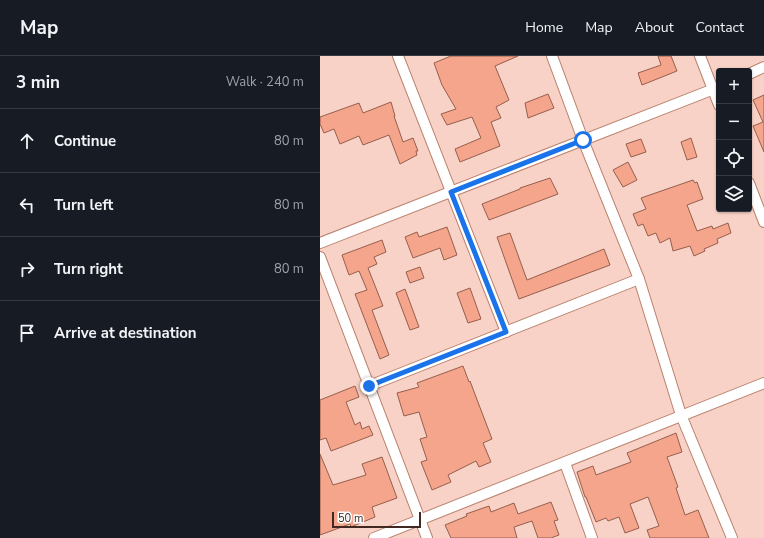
<!DOCTYPE html>
<html lang="en">
<head>
<meta charset="utf-8">
<style>
	:root { --surface:#171b24; --page:#20242c; --text:#f1f3f6; --muted:#9ea1a6; --line:#363941 }
	body { margin:0; font-family:"Nunito Sans",sans-serif; background:var(--page); color:var(--text) }
	.controls { position:absolute; right:12px; top:12px; display:grid; overflow:hidden; border-radius:4px; box-shadow:0 1px 3px #0004 }
	.controls button { width:36px; height:36px; display:grid; place-items:center; padding:0; border:0; border-bottom:1px solid var(--line); background:var(--surface); color:var(--text); font:20px sans-serif }
	.scale { position:absolute; left:12px; bottom:10px; width:89px; box-sizing:border-box; padding-left:4px; border:2px solid #412921; border-top:0; font-size:11px; line-height:14px; white-space:nowrap; color:#412921; -webkit-text-stroke:3px #fdfdfd; paint-order:stroke }
	.stop { position:absolute; width:12px; height:12px; margin:-9px; border:3px solid #1a73e8; border-radius:50%; background:#fff }
	.stop.end { background:#1a73e8; border-color:#fff; box-shadow:0 1px 4px #0008 }
	.list { margin:0; padding:0; list-style:none }
	h2 { display:flex; justify-content:space-between; align-items:center; height:52px; margin:0; padding:0 16px; font-size:17px }
	h2 small { font-size:13px; font-weight:400; color:var(--muted) }
	.list li { display:grid; grid-template-columns:26px 1fr auto; gap:12px; align-items:center; box-sizing:border-box; height:64px; padding:0 16px; border-top:1px solid var(--line) }
	.list b { display:block; font-size:15px; white-space:nowrap }
	.list em { font-size:13px; font-style:normal; color:var(--muted) }
	.icon { flex:none; width:22px; height:22px; fill:none; stroke:currentColor; stroke-width:2; stroke-linecap:round; stroke-linejoin:round }
	.map { position:relative; flex:none; width:444px; height:482px; overflow:hidden }
	header { display:flex; align-items:center; gap:24px; box-sizing:border-box; height:56px; padding:0 20px; background:var(--surface); border-bottom:1px solid var(--line) }
	header strong { font-size:19px }
	nav { display:flex; gap:22px; margin-inline-start:auto; font-size:14px }
	main { display:flex }
	aside { flex:1; background:var(--surface) }
	.map>svg:first-child { display:block }
</style>
</head>
<body>
<header>
<strong>Map</strong>
<nav><a>Home</a><a>Map</a><a>About</a><a>Contact</a></nav>
</header>
<main>
<aside>
<h2>3 min<small>Walk · 240 m</small></h2>
<ul class="list">
<li><svg class="icon" aria-label="ahead" viewBox="0 0 24 24"><path d="M12 20V5M6 11l6-6 6 6"/></svg><div><b>Continue</b></div><em>80 m</em></li>
<li><svg class="icon" aria-label="left" viewBox="0 0 24 24"><path d="M17 20v-9H6M10 6l-5 5 5 5"/></svg><div><b>Turn left</b></div><em>80 m</em></li>
<li><svg class="icon" aria-label="right" viewBox="0 0 24 24"><path d="M7 20v-9h11M14 6l5 5-5 5"/></svg><div><b>Turn right</b></div><em>80 m</em></li>
<li><svg class="icon" aria-label="arrive" viewBox="0 0 24 24"><path d="M6 21V4h12l-3 4 3 4H6"/></svg><div><b>Arrive at destination</b></div></li>
</ul>
</aside>
<div class="map">
<svg width="444" height="482" viewBox="0 0 444 482">
	<rect width="100%" height="100%" fill="#f8d2c6"/>
	<g fill="#f4a58b" stroke="#965f4d">
		<path d="M131,0h67l-23,10 14,34 -13,7 5,11 -10,4 9,24 -40,16 -5,-13 26,-11 -9,-21 -25,8 -6,-11 15,-5 -14,-24 -8,-22z"/>
		<path d="M338,0h13l6,15 -35,14 -4,-12 23,-8z"/>
		<path d="M228,38l6,14 -26,10 -3,-15z"/>
		<path d="M444,39v57l-11,-26 10,-4 -10,-22z"/>
		<path d="M71,46l4,14h-1l9,26 10,-4 5,13h-2l1,4 -17,9 -11,-29 -26,10 -4,-9 -19,8 -6,-15 -10,4 -4,-9v-7l39,-14 4,10z"/>
		<path d="M371,82l6,19 -10,3 -6,-18z"/>
		<path d="M321,83l5,13 -15,5 -5,-13z"/>
		<path d="M308,106l9,18 -14,7 -10,-17z"/>
		<path d="M230,122l8,16 -69,26 -7,-16 38,-15v-1z"/>
		<path d="M373,124l2,3 2,-1 6,17 -16,6 10,26 15,-5 1,3 15,-6 3,10 -14,6 1,4 -14,6 1,2 -11,5 -4,-10 -17,5 -3,-13 -10,5 -4,-10 -8,3 -5,-12 -5,2 -5,-12 13,-5 -5,-11z"/>
		<path d="M127,171l10,28 -13,5 -4,-12 -27,10 -8,-21 12,-5 2,5z"/>
		<path d="M190,177l17,47 77,-31 6,16 -91,34 -22,-62z"/>
		<path d="M62,184l4,12 -12,5 3,7 -9,4 15,38 -11,4 17,45 -9,4 -25,-65 12,-4 -8,-19 -10,4 -7,-20z"/>
		<path d="M100,211l4,11 -14,5 -4,-11z"/>
		<path d="M150,232l11,31 -13,4 -11,-30z"/>
		<path d="M85,233l14,38 -9,3 -14,-37z"/>
		<path d="M143,310l6,16 1,-1 6,16 16,42 -9,4 8,19 -12,5 -3,-6 -28,14 3,7 -19,8 -11,-28 6,-2 -7,-21 7,-2 -8,-25 -15,4 -7,-23 22,-6 -2,-4z"/>
		<path d="M35,330l4,11 -13,5 9,23 5,-3 2,7 7,-3 4,9 -42,16 -5,-13 -6,2v-40z"/>
		<path d="M356,377l6,19 -15,5 11,30 -2,1 9,27 13,-5 11,28h-59l-3,-8 12,-4 -11,-29 -18,7 9,24 -14,5 -6,-16 -11,4 -2,-3 -10,4 -10,-25h-1l-8,-25 16,-6 3,9 35,-13 -4,-9z"/>
		<path d="M0,398l13,31 33,-10 -4,-11 20,-7 15,41 -25,9 3,10 -24,10 -1,-3 -30,11z"/>
		<path d="M231,446l7,18 -4,1 5,14 -8,3h-13l-6,-17 -18,6 3,11h-66l-6,-13 22,-9 -1,-2 23,-8 2,6 23,-9 4,11z"/>
	</g>
	<g fill="none" stroke-linecap="round" stroke-linejoin="round">
		<defs>
			<g id="minor">
				<path d="M78,0l108,276"/>
				<path d="M232,0l31,84 56,139 42,136 51,123"/>
				<path d="M380,0l19,49"/>
				<path d="M429,18l15,-7"/>
				<path d="M429,127l15,39"/>
				<path d="M0,187l399,-156"/>
				<path d="M0,201l107,281"/>
				<path d="M49,330l270,-107"/>
				<path d="M245,407l27,75"/>
				<path d="M54,482l390,-155"/>
			</g>
		</defs>
		<use href="#minor" stroke="#bb816e" stroke-width="12"/>
		<use href="#minor" stroke="#fff" stroke-width="10"/>
	</g>
	<g fill="none" stroke-linecap="round" stroke-linejoin="round">
		<path stroke="#1a73e8" stroke-width="5" d="M49,330l137,-54 -55,-140 132,-52"/>
	</g>
</svg>
<div class="controls">
<button>+</button>
<button>−</button>
<button><svg class="icon" aria-label="locate" viewBox="0 0 24 24"><circle cx="12" cy="12" r="6"/><path d="M12 2v4M12 18v4M2 12h4M18 12h4"/></svg></button>
<button><svg class="icon" aria-label="layers" viewBox="0 0 24 24"><path d="M12 4l9 5-9 5-9-5zM3 14l9 5 9-5"/></svg></button>
</div>
<div class="scale">50 m</div>
<div class="stop" style="left:263px;top:84px"></div>
<div class="stop end" style="left:49px;top:330px"></div>
</div>
</main>
</body>
</html>
